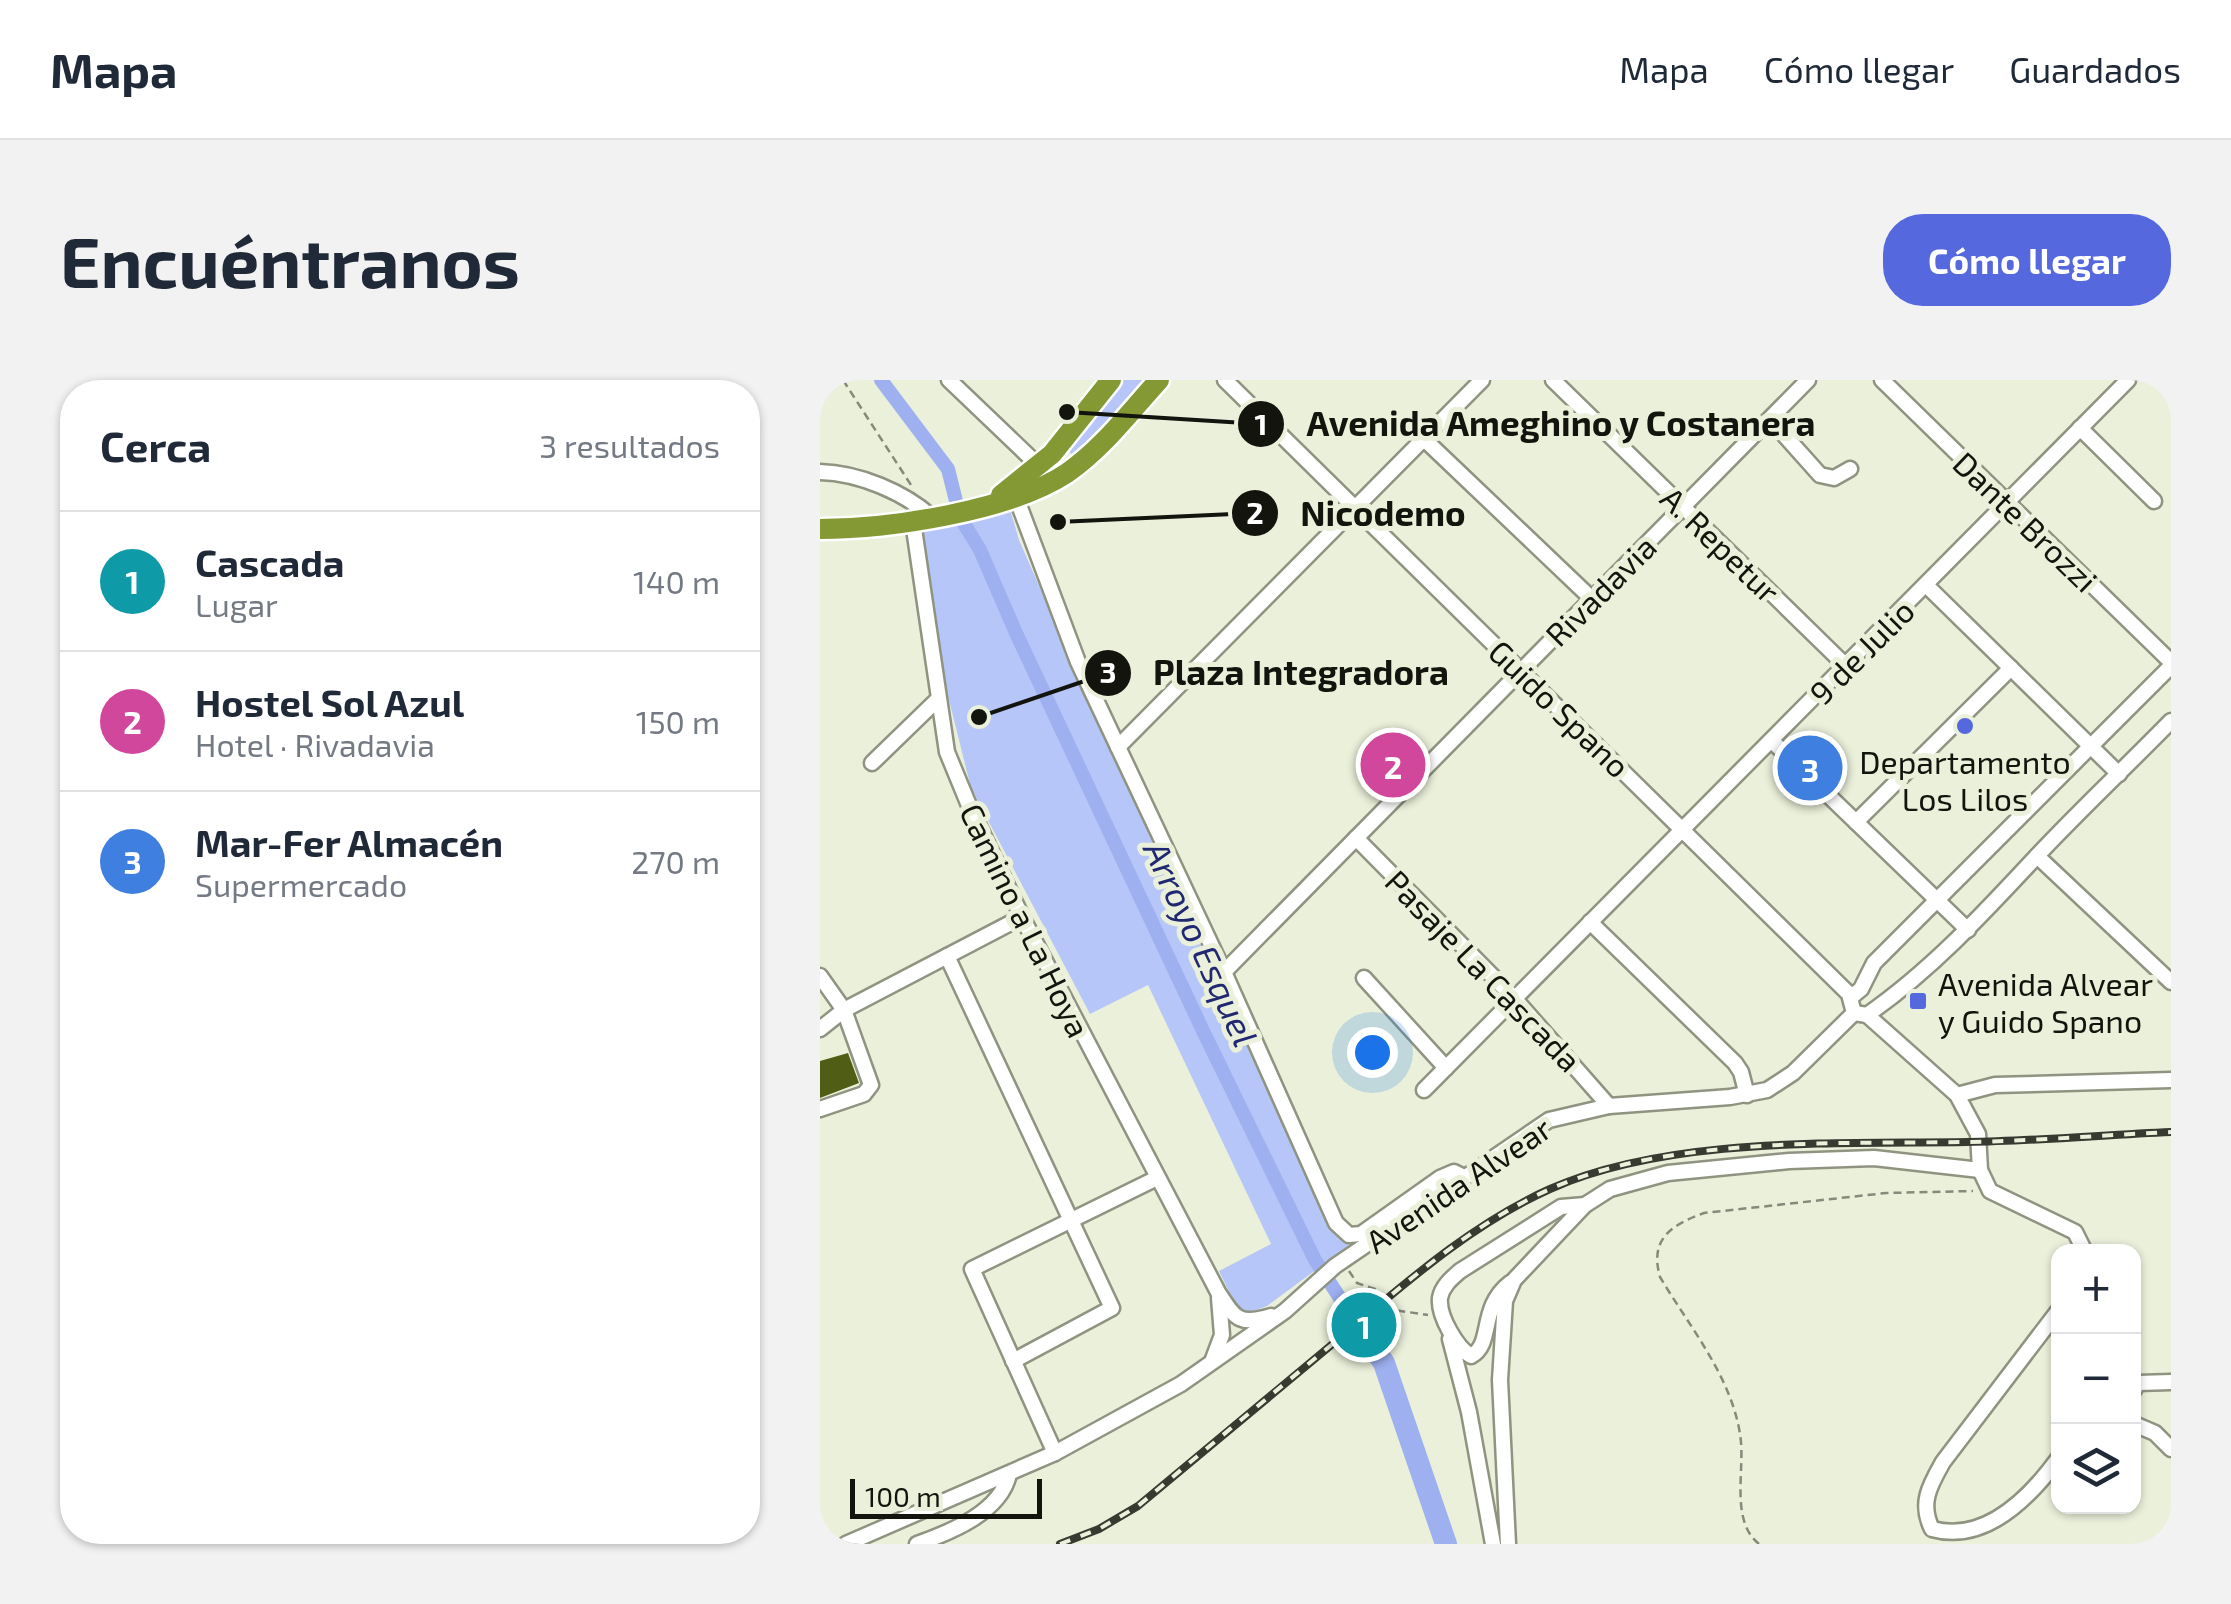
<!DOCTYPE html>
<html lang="es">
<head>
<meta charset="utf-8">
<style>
	:root { --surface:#fff; --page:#f2f2f3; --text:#1f2937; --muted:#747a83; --line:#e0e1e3; --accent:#5568de }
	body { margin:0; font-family:"Exo 2",sans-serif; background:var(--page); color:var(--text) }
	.controls { position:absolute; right:30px; bottom:30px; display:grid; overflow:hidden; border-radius:20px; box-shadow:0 2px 8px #0004 }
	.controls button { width:90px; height:90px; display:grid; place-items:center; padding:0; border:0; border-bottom:2px solid var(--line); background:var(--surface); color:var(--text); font:50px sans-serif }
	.scale { position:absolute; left:30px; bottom:25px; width:192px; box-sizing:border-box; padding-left:10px; border:5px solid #12140d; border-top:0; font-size:28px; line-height:35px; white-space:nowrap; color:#12140d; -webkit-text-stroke:8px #eaf0da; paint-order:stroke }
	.you { position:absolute; left:552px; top:672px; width:35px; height:35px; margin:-25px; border:8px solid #fff; border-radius:50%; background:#1a73e8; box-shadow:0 0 0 15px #1a73e833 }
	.badge { display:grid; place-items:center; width:65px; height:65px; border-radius:50%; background:var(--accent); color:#fff; font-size:32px; font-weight:700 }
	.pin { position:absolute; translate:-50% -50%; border:5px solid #fff; box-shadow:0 2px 10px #0006 }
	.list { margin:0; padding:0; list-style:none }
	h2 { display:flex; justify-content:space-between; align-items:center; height:130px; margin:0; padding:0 40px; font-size:42px }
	h2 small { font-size:32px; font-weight:400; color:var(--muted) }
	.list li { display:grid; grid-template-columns:65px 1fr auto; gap:30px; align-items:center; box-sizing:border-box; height:140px; padding:0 40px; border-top:2px solid var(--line) }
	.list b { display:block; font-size:38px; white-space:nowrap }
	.list p { margin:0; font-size:32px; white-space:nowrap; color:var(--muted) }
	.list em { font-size:32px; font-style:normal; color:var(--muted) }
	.icon { flex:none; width:55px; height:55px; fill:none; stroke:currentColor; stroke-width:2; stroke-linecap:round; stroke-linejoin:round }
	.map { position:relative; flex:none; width:1351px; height:1164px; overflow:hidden; border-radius:40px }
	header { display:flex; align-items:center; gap:60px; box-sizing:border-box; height:140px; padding:0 50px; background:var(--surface); border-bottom:2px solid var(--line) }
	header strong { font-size:48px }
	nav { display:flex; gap:55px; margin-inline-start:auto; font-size:35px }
	.intro { display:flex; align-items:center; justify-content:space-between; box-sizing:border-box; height:240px; padding:0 60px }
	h1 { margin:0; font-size:70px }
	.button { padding:25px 45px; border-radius:40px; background:var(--accent); color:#fff; font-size:35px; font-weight:700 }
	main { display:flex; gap:60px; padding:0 60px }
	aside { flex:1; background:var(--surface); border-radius:40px; box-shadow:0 2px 8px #0004 }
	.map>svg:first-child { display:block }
</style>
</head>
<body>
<header>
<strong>Mapa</strong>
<nav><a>Mapa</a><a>Cómo llegar</a><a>Guardados</a></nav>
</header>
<div class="intro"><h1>Encuéntranos</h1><a class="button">Cómo llegar</a></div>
<main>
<aside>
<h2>Cerca<small>3 resultados</small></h2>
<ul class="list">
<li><span class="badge" style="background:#0f9aa8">1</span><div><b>Cascada</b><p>Lugar</p></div><em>140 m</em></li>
<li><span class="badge" style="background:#d1479c">2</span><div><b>Hostel Sol Azul</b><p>Hotel · Rivadavia</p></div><em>150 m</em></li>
<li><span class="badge" style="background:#3f7fe0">3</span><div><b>Mar-Fer Almacén</b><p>Supermercado</p></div><em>270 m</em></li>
</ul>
</aside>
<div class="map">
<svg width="1351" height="1164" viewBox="0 0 1351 1164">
	<rect width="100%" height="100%" fill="#eaf0da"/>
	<g fill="#b7c6f8">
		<path d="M303,0h24l-74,75 -5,-4z"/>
		<path d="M189,126l10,34 83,189 228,499 10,10 15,3 -88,65 -16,6 -14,-4 -18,-37 52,-27 -123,-259 -58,29 -119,-226 -28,-112 -22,-148z"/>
	</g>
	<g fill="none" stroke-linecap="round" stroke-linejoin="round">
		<path stroke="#9eb0f0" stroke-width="14" d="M61,0l67,89 12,48 20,33 36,83 188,400 111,227 42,64"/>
		<path stroke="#9eb0f0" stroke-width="22" d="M537,944l27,39 62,181"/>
	</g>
	<path fill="#4f5d15" d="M28,673l11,30 -39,15v-37z"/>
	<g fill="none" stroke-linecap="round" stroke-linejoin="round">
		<defs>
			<g id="minor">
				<path d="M129,0l90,86"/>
				<path d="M405,0l626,616"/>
				<path d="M733,0l293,286"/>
				<path d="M1062,0l289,282"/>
				<path d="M950,39l50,56 14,3 16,-9"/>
				<path d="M1260,48l74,73"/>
				<path d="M604,59l168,160"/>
				<path d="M0,92c39,1 84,20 113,46"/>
				<path d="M196,117l62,165 146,310 112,251 13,12 12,-1 79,-56 14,-6 10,5"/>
				<path d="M93,142l34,230 21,51 54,114 196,375c17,26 20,34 53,24"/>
				<path d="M1106,205l193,189"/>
				<path d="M1351,286l-297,297 -13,26 -11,9 4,15 13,2c63,-44 115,-100 168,-157 44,-47 91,-91 136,-137"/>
				<path d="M952,361l196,189"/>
				<path d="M298,367l364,-367"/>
				<path d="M52,383l65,-63"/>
				<path d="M1036,442l155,-154"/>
				<path d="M536,458l158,160 95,108"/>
				<path d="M1217,476l134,126"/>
				<path d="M770,542l145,141 6,9 6,23"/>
				<path d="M127,576l165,352 -99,53"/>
				<path d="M404,592l584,-592"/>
				<path d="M0,596l24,34 27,75 -7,9 -44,15"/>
				<path d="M544,598l82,90"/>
				<path d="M1047,635l90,80 21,39 2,36 10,21 85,41 10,20"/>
				<path d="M0,649l24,-19 178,-93"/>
				<path d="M604,710l704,-710"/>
				<path d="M1137,715l38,-10 176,-5"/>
				<path d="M690,903c-32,25 -16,61 -39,73 -14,-8 -33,-40 -31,-58 2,-12 12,-20 20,-27l101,-64 24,-2"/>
				<path d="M1238,931l-115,151c-13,23 -24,41 -11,67 54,15 98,-32 126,-70"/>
				<path d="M630,959l19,73 24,132"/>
				<path d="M393,979l9,-24 -3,-37"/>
				<path d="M1314,1010l4,-7 33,-1"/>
				<path d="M1314,1044l21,9 16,16"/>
				<path d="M235,1073l-83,-184 185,-91"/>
				<path d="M26,1164l209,-91 126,-69 104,-73 50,-45 214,-146 60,-14 121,-9 37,-7 26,-17 61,-60"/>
				<path d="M97,1164c34,-12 84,-32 92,-70"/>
				<path d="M688,1164l-8,-164 5,-79 9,-21 71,-75 25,-16 58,-16 121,-12 85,-3 106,12"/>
			</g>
			<g id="highway">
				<path d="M181,115l51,-41 59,-74"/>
				<path d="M0,149c68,0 190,-18 247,-56 35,-24 63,-61 92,-93"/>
			</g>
		</defs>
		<use href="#minor" stroke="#8f9481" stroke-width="19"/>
		<use href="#highway" stroke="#fff" stroke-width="25"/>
		<g stroke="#868a7b" stroke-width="2.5" stroke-dasharray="8 5" stroke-linecap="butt">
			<path d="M23,0l68,105"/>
			<path d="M529,891l8,12 18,6 19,21 34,5"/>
			<path d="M939,1164c-30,-24 -13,-76 -19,-110 -9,-58 -51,-108 -80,-157 -11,-39 12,-52 44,-64l182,-20 87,-2"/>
		</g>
		<use href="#minor" stroke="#fff" stroke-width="14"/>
		<use href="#highway" stroke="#849934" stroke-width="20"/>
		<defs>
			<path id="rail" d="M240,1164l39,-15 39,-23c69,-58 139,-116 209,-174 63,-53 127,-109 203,-143 119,-53 288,-45 417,-47 68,-1 136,-7 204,-10"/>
		</defs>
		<use href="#rail" stroke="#373a30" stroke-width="8"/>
		<use href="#rail" stroke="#eaf0da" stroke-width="4" stroke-dasharray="11" stroke-linecap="butt"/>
	</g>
	<g fill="#5568de" stroke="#eaf0da" stroke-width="4">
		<circle cx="1145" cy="346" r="10"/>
		<rect x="1088" y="611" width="20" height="20" rx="5"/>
	</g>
	<g text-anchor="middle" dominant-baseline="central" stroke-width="10" stroke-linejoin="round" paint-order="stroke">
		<g font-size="32" fill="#12140d" stroke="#eaf0da">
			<text transform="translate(1206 141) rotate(44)">Dante Brozzi</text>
			<text transform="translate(901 164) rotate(44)">A. Repetur</text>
			<text transform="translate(780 210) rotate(-45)">Rivadavia</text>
			<text transform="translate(1041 271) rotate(-45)">9 de Julio</text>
			<text transform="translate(740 328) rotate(44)">Guido Spano</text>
			<text transform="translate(206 540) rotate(64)">Camino a La Hoya</text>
			<text transform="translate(664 590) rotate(46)">Pasaje La Cascada</text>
			<text transform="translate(638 804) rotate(-34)">Avenida Alvear</text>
		</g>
		<g font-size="32" fill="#12140d" stroke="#eaf0da">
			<text x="1145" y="381">Departamento<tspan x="1145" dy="37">Los Lilos</tspan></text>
			<text x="1118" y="603" text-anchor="start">Avenida Alvear<tspan x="1118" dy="37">y Guido Spano</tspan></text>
		</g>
		<g font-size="35" font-style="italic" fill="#202872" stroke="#eaf0da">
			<text transform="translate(382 563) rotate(65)">Arroyo Esquel</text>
		</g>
	</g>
	<path fill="none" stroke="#12140d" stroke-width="4" d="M247 32L441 44M238 142L435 133M159 337L288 293"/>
	<g fill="#12140d" stroke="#eaf0da" stroke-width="4">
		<circle cx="247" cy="32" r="10"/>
		<circle cx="238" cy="142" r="10"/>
		<circle cx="159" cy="337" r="10"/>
		<circle cx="441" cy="44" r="25"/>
		<circle cx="435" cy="133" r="25"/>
		<circle cx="288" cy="293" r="25"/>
	</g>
	<g font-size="30" text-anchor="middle" font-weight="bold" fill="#fff">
		<text x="441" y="55">1</text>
		<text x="435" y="144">2</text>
		<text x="288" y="303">3</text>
	</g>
	<g font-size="35" text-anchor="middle" font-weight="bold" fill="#12140d" stroke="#eaf0da" stroke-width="10" stroke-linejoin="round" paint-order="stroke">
		<text x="741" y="56">Avenida Ameghino y Costanera</text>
		<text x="563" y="146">Nicodemo</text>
		<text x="481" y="305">Plaza Integradora</text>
	</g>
</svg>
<div class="controls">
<button>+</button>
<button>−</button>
<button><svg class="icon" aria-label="layers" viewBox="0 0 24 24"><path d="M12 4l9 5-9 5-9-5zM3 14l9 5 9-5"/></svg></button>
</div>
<div class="scale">100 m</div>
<div class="you"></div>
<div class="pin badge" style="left:544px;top:945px;background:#0f9aa8">1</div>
<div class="pin badge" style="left:573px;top:385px;background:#d1479c">2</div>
<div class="pin badge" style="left:990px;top:388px;background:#3f7fe0">3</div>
</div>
</main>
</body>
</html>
